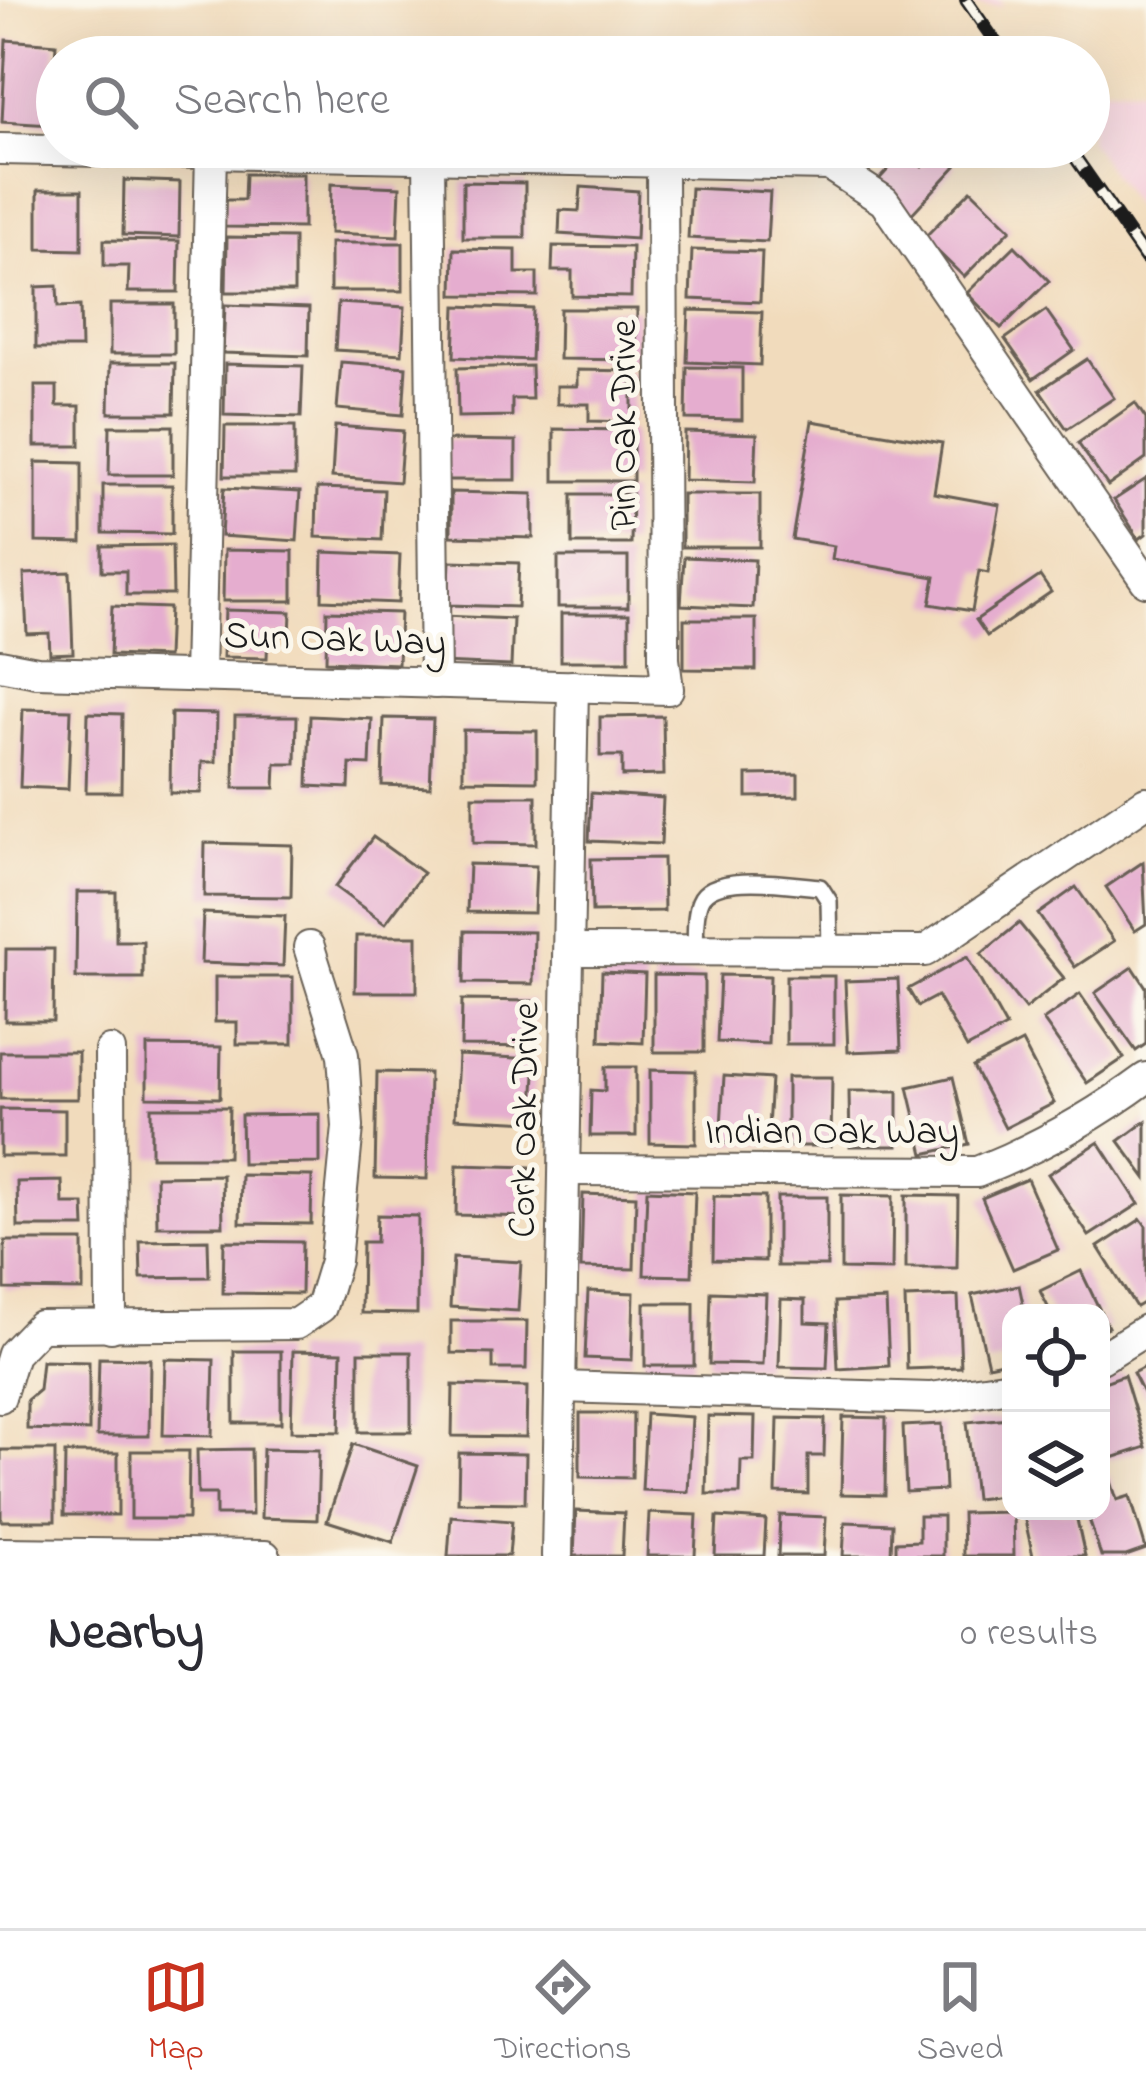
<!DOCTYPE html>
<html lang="en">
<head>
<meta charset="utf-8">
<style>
	:root { --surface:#fff; --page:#f7f7f7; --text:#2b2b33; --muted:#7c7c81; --line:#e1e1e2; --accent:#c8321e }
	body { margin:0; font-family:"Indie Flower",sans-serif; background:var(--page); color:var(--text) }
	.controls { position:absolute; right:36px; bottom:36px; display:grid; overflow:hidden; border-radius:24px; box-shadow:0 12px 48px #0002 }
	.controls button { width:108px; height:108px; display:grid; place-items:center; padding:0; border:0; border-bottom:3px solid var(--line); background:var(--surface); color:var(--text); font:60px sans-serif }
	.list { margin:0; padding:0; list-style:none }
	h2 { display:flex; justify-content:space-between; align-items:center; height:156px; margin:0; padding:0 48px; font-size:51px }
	h2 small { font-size:39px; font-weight:400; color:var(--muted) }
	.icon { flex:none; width:66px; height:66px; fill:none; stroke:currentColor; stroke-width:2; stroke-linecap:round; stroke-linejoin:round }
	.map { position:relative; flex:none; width:1146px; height:1556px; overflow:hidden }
	.search { position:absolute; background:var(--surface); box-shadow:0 12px 48px #0002; left:36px; right:36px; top:36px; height:132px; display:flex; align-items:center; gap:30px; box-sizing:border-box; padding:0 42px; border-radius:66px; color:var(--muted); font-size:45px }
	.sheet { height:372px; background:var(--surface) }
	nav { display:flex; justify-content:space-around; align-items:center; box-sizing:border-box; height:168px; border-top:3px solid var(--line); background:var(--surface); font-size:33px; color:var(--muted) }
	nav a { display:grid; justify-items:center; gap:6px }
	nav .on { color:var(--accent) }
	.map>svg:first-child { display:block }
</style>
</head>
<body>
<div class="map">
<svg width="1146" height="1556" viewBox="0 0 1146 1556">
	<rect width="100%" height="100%" fill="#fbf7ec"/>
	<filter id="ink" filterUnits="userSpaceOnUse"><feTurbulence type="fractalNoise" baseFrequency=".00833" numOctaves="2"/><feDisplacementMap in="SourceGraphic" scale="24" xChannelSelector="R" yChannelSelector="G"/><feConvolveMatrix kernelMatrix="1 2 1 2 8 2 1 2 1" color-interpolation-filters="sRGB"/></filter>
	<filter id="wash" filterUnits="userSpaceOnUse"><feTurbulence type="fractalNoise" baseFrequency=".004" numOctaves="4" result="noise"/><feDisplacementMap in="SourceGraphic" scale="48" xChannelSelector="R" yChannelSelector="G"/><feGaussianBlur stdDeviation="2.7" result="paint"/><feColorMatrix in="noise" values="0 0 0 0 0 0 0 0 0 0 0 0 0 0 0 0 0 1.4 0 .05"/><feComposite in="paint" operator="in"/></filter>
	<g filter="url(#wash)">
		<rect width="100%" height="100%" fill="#f1dbbc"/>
		<g fill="#f4cfdc">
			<path d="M686,0h313l4,6 -152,-3z"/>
			<path d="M1089,86l57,1v136l-57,-82z"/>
		</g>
		<g id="blocks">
			<g fill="#e5adcf">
				<path d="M6,40l50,4 -5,81 -49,-3z"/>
				<path d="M190,43l53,1v13h-53z"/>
				<path d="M264,43l34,1 -1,13h-34z"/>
				<rect x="392" y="47" width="22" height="10"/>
				<path d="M308,48l46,1v8h-46z"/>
				<path d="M79,50l82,3v4h-82z"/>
				<path d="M938,150l18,16 -48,52 -35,-32 32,-35 17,16z"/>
				<path d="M245,174h58v54l-79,-1v-27h20z"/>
				<path d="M124,180l56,2 -1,55 -56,-2z"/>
				<path d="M463,182l62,1v55h-62z"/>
				<path d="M331,184l69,3 -2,49 -68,-3z"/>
				<path d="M581,187l57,4 -2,48 -77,-5 1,-24 19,1z"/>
				<path d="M691,188l79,4 -3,50 -79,-4z"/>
				<path d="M38,190h44v60l-44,-1z"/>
				<path d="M971,190l40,39 -47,48 -40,-39z"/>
				<path d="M227,237l67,1v54h-68z"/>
				<path d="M104,240l75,1 -1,51h-50l1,-26h-25z"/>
				<rect x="330" y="243" width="73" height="48"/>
				<path d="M553,246l79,1 -1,50 -59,-1v-25h-20z"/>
				<path d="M1015,246l34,35 -48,47 -34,-35z"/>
				<path d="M454,249l62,1v23h21v23l-84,-1z"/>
				<path d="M692,250l70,2 -2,50 -70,-3z"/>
				<path d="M57,286l1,21 22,-1 1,42h-45v-61z"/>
				<path d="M338,303l67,4 -3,47 -67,-4z"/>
				<rect x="110" y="304" width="64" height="50"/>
				<path d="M225,305l84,3 -1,48 -85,-3z"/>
				<path d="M456,306l77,3 -2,51 -77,-3z"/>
				<path d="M560,309h77l-1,51 -77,-1z"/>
				<path d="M689,310l73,2 -2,53 -73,-3z"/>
				<path d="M1046,310l28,40 -41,29 -28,-40z"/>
				<path d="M1087,359l27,39 -47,31 -27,-39z"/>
				<path d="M341,362l65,5 -3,48 -66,-6z"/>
				<path d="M110,363h65l-1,50h-65z"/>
				<path d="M225,364l78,2 -2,51 -77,-2z"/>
				<path d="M531,366l1,33h-20v17l-54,1 -1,-49z"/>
				<path d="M687,367l55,1v52l-56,-1z"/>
				<path d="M577,370l55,1v51l-43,-1v-17h-32v-18h20z"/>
				<path d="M35,386h22v20h23v40h-45z"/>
				<path d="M1135,403l11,16v40l-38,27 -30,-43z"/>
				<path d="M812,421l130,22 -8,50 66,12 -12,68 -9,-2 -7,40 -42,-7 5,-27 -103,-18 2,-13 -42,-7z"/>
				<path d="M110,426h63v49h-64z"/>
				<path d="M225,426h70v50h-71z"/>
				<path d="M335,426l68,5 -4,51 -67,-5z"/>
				<path d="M554,429l79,1v51h-79z"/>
				<path d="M685,432l72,2 -2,48 -71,-2z"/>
				<path d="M446,440l70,1v39h-71z"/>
				<path d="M36,462l46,1v80l-46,-1z"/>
				<path d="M1146,479v55l-7,5 -25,-39z"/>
				<path d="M103,485h69v49l-69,-1z"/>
				<path d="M224,488l76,4 -3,49 -76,-5z"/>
				<path d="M317,488l67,2 -2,50 -66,-3z"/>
				<path d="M451,492l82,2v44l-82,-2z"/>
				<path d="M572,494h60l-1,50h-59z"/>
				<rect x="682" y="494" width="78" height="53"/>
				<path d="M172,545l1,50h-47v-24h-24v-25z"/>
				<path d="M224,550l69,1v50h-70z"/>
				<path d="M323,552l77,3 -2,48 -76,-3z"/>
				<rect x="558" y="557" width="70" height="50"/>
				<path d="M684,557l71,3 -2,48 -72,-3z"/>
				<path d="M450,561l69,2 -2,44 -69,-2z"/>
				<path d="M70,572l3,81 -23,1 -1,-21 -22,1 -3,-60z"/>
				<path d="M1040,576l11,16 -64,44 -11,-16z"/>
				<path d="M112,606l57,2 -2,49 -57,-2z"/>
				<path d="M225,610l66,2 -1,24 -22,-1 -1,23 -44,-1z"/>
				<path d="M327,611l73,2 -2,51 -72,-3z"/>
				<rect x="561" y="614" width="68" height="47"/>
				<path d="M443,616l70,3 -2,47 -70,-3z"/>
				<path d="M684,619h72v51l-72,-1z"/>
				<path d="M23,709l48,1 -3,79 -48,-2z"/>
				<path d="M88,713l34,1 -1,78h-35z"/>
				<path d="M171,713l46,1 -1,48h-14l-1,31h-31z"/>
				<path d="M235,716h62l-1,48h-20l-1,24h-41z"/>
				<path d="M310,716l62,3 -2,46 -20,-1 -1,24 -41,-2z"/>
				<path d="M663,716l1,59 -42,1v-20h-22v-39z"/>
				<path d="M384,718l49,1 -3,68 -48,-2z"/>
				<path d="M463,730l74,1v50l-74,-1z"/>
				<path d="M798,774v22l-51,1v-22z"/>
				<path d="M591,793l72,5 -2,46 -72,-3z"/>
				<path d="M473,796h63v48l-63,-1z"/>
				<path d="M373,837l50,36 -38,51 -50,-37z"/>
				<path d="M205,843l87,2 -1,52 -87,-1z"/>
				<path d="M663,858l1,53 -72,1 -1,-53z"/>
				<path d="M1143,862l3,62 -11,7 -29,-44z"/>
				<path d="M469,864l67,2 -2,47 -67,-1z"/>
				<path d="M1076,887l38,54 -39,26 -37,-53z"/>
				<path d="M77,892h39v49h27v37h-67z"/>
				<path d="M203,913l82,3 -2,50 -82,-3z"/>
				<path d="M1019,923l45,55 -39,31 -44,-55z"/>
				<path d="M465,931l69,1 -1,52 -69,-1z"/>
				<path d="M356,936h61v56h-62z"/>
				<path d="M6,949h48l-1,72h-48z"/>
				<path d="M967,957l39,70 -39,21 -30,-52 -19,10 -10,-17z"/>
				<path d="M1133,967l13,20v57l-10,7 -41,-58z"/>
				<path d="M602,972l43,2 -2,69 -43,-2z"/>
				<path d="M654,975l50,1v76h-50z"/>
				<path d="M720,975l50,1 -2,68 -51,-2z"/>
				<rect x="786" y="976" width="48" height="68"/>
				<path d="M215,977h78v67h-56v-22h-22z"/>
				<path d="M898,979l3,71 -53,2 -3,-71z"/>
				<path d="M1080,994l44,64 -37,25 -44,-63z"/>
				<path d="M462,1000l71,1v46l-72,-1z"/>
				<path d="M1022,1042l32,61 -49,25 -32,-61z"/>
				<path d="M147,1046l74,1 -1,51 -73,-1z"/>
				<rect x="0" y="1052" width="78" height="47"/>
				<path d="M458,1055l78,4 -4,63 -77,-4z"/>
				<path d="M605,1067h31v69h-46l1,-46 14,1z"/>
				<path d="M650,1070l46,1v73l-46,-1z"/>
				<path d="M377,1072l52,1 -2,106 -52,-1z"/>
				<path d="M724,1076l47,3 -4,66 -47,-2z"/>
				<path d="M787,1077h45l-1,69h-44z"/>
				<path d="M953,1077l16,67 -45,10 -16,-67z"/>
				<path d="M849,1091h49v55h-48z"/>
				<path d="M151,1107h78l-1,50h-77z"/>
				<path d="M0,1109l65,1v46h-65z"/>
				<path d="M320,1114v49l-78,1 -1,-49z"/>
				<path d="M1146,1121v57l-27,-37z"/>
				<path d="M1099,1142l40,62 -50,32 -41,-62z"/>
				<path d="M457,1165l73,2 -2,50 -72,-2z"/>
				<path d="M222,1175l1,51h-66l-1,-50z"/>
				<path d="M241,1175l71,1 -1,48 -71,-1z"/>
				<path d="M1027,1179l31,71 -45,19 -31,-71z"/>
				<path d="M62,1181l1,23h21l1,23h-67l-1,-45z"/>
				<path d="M647,1190l48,2 -3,84 -48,-1z"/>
				<path d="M583,1194l53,2 -2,73 -53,-1z"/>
				<path d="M841,1195l52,1 -1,74 -51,-1z"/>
				<path d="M906,1195l52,1 -1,72h-51z"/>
				<path d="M714,1196l51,1v64l-52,-1z"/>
				<rect x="777" y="1197" width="50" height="69"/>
				<path d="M377,1215l41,1 -1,98 -56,-1 1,-71h14z"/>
				<path d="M1141,1219l5,7v75l-10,6 -38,-60z"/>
				<path d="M208,1240l1,37 -68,1 -1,-37z"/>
				<path d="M5,1241h78v49l-78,-1z"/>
				<path d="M224,1241l78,1 -1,52 -78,-1z"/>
				<path d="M453,1258l68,4 -3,49 -68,-4z"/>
				<path d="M1081,1271l27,56 -7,3v-17h-50l-11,-22z"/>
				<path d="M1019,1285l6,28h-14v47l-23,5 -16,-70z"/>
				<path d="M588,1291l46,2 -2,67 -47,-2z"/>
				<path d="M711,1292l55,2 -3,71 -54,-1z"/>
				<path d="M958,1296l3,71 -54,2 -2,-71z"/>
				<path d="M781,1299l24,1v22l24,1 -2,45 -48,-1z"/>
				<path d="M886,1300l3,66 -51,3 -3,-67z"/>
				<rect x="645" y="1303" width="49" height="63"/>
				<path d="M451,1321h76l-1,48h-33v-15l-42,-1z"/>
				<rect x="234" y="1351" width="47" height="72"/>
				<path d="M293,1351l49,1 -2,80 -49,-1z"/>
				<rect x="359" y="1352" width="52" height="80"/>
				<path d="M99,1358l51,1 -1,77h-52z"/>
				<path d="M165,1359l49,1 -2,76 -49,-1z"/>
				<path d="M42,1361l47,1v69l-62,-2v-29l12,-10z"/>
				<path d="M1146,1366v33l-13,-26z"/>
				<path d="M1124,1375l22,72 -40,13 -5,-15v-62z"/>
				<path d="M453,1385l74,2 -1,50 -74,-1z"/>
				<path d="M580,1413h53l-1,65 -52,-1z"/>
				<path d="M646,1414l46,3 -4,75 -46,-2z"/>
				<path d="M708,1416l47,1 -1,44h-13l-1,33h-34z"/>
				<path d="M843,1417l43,1 -1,77 -44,-1z"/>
				<path d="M778,1418l47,1 -1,37h-16v38l-32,-1z"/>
				<path d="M1009,1418l2,77 -36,4 -8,-77z"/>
				<path d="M942,1424l3,66 -39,2 -3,-66z"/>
				<path d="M353,1444l65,22 -25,76 -66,-21z"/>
				<path d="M251,1449l1,66h-36v-21h-18l-1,-44z"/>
				<path d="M263,1449l56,1 -2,70 -56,-2z"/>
				<rect x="1" y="1450" width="54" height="71"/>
				<path d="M131,1451h58l-1,68h-57z"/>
				<path d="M65,1453h53v62h-54z"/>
				<path d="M459,1453l67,1 -1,49 -67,-1z"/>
				<path d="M1109,1475l8,25 13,-4 16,53 -20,7h-25l-14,-43 14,-2v-33z"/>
				<path d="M576,1511l48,2 -2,43h-48z"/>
				<path d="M1023,1511h52l10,45h-52z"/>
				<path d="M1013,1512l1,44h-51l-1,-43z"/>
				<path d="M649,1513l48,2 -2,41h-48z"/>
				<path d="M780,1515l46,2 -2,39h-46z"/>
				<path d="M451,1516l61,5 -3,35h-61z"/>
				<path d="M919,1516h24v40h-47v-14l23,-1z"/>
				<path d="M717,1517l49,3 -2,36h-49z"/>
				<path d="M845,1522l47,2 -1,32h-48z"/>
			</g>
		</g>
	</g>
	<g filter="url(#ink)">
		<use href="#blocks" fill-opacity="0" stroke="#675f54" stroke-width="3"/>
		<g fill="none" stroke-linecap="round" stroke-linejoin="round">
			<defs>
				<path id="lane" d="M695,949c1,-14 -1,-34 5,-48 12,-30 92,-16 120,-14l9,14 1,49"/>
				<g id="street">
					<path d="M0,149l829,16 55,36 262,380"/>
					<path d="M429,157l6,526"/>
					<path d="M0,665l37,7 631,17 -4,-30 -2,-497"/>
					<path d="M199,676l12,-524"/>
					<path d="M569,950l356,1 221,-149"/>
					<path d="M110,1051l1,276"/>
					<path d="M565,1170l412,2c61,-24 116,-55 169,-94"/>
					<path d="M1101,1358l45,-28"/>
					<path d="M560,1387l370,11 81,-12"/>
					<path d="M0,1397l13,-43 27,-28 256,-2 25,-17 14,-46 13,-134 -5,-72 -34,-108"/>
					<path d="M0,1553l265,3"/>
					<path d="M557,1556l16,-870"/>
				</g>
			</defs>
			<use href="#lane" stroke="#675f54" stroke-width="20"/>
			<use href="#street" stroke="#675f54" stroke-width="34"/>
			<use href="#lane" stroke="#fff" stroke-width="15"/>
			<use href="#street" stroke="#fff" stroke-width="30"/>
			<defs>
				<g id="rail">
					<path d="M966,0l40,57"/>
					<path d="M1068,147l78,112"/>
				</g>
			</defs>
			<use href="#rail" stroke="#1c1c1c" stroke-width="14"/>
			<use href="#rail" stroke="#fbf7ec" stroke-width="9" stroke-dasharray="27" stroke-linecap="butt"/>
		</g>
	</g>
	<g text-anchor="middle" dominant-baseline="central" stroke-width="10" stroke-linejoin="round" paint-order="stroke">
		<g font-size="39" fill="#1c1c1c" stroke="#fbf7ec">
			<text transform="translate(625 425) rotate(-90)">Pin Oak Drive</text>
			<text transform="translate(335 641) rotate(2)">Sun Oak Way</text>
			<text transform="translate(526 1120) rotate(-89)">Cork Oak Drive</text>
			<text x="832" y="1133">Indian Oak Way</text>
		</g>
	</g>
</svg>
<div class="controls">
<button><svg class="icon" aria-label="locate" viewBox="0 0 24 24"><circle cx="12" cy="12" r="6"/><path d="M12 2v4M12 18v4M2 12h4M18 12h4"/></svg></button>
<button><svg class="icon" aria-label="layers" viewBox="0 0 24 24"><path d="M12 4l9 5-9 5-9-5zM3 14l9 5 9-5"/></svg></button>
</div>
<div class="search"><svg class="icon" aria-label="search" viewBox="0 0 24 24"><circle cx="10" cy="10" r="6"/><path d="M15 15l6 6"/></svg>Search here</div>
</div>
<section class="sheet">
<h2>Nearby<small>0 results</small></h2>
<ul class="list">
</ul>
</section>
<nav>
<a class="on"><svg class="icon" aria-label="map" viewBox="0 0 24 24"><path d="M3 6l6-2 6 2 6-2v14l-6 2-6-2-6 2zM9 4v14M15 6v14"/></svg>Map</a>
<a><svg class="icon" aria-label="directions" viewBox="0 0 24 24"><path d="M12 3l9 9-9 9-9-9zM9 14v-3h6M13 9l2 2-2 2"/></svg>Directions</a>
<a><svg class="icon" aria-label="saved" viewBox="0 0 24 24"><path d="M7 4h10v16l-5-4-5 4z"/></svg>Saved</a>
</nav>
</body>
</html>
